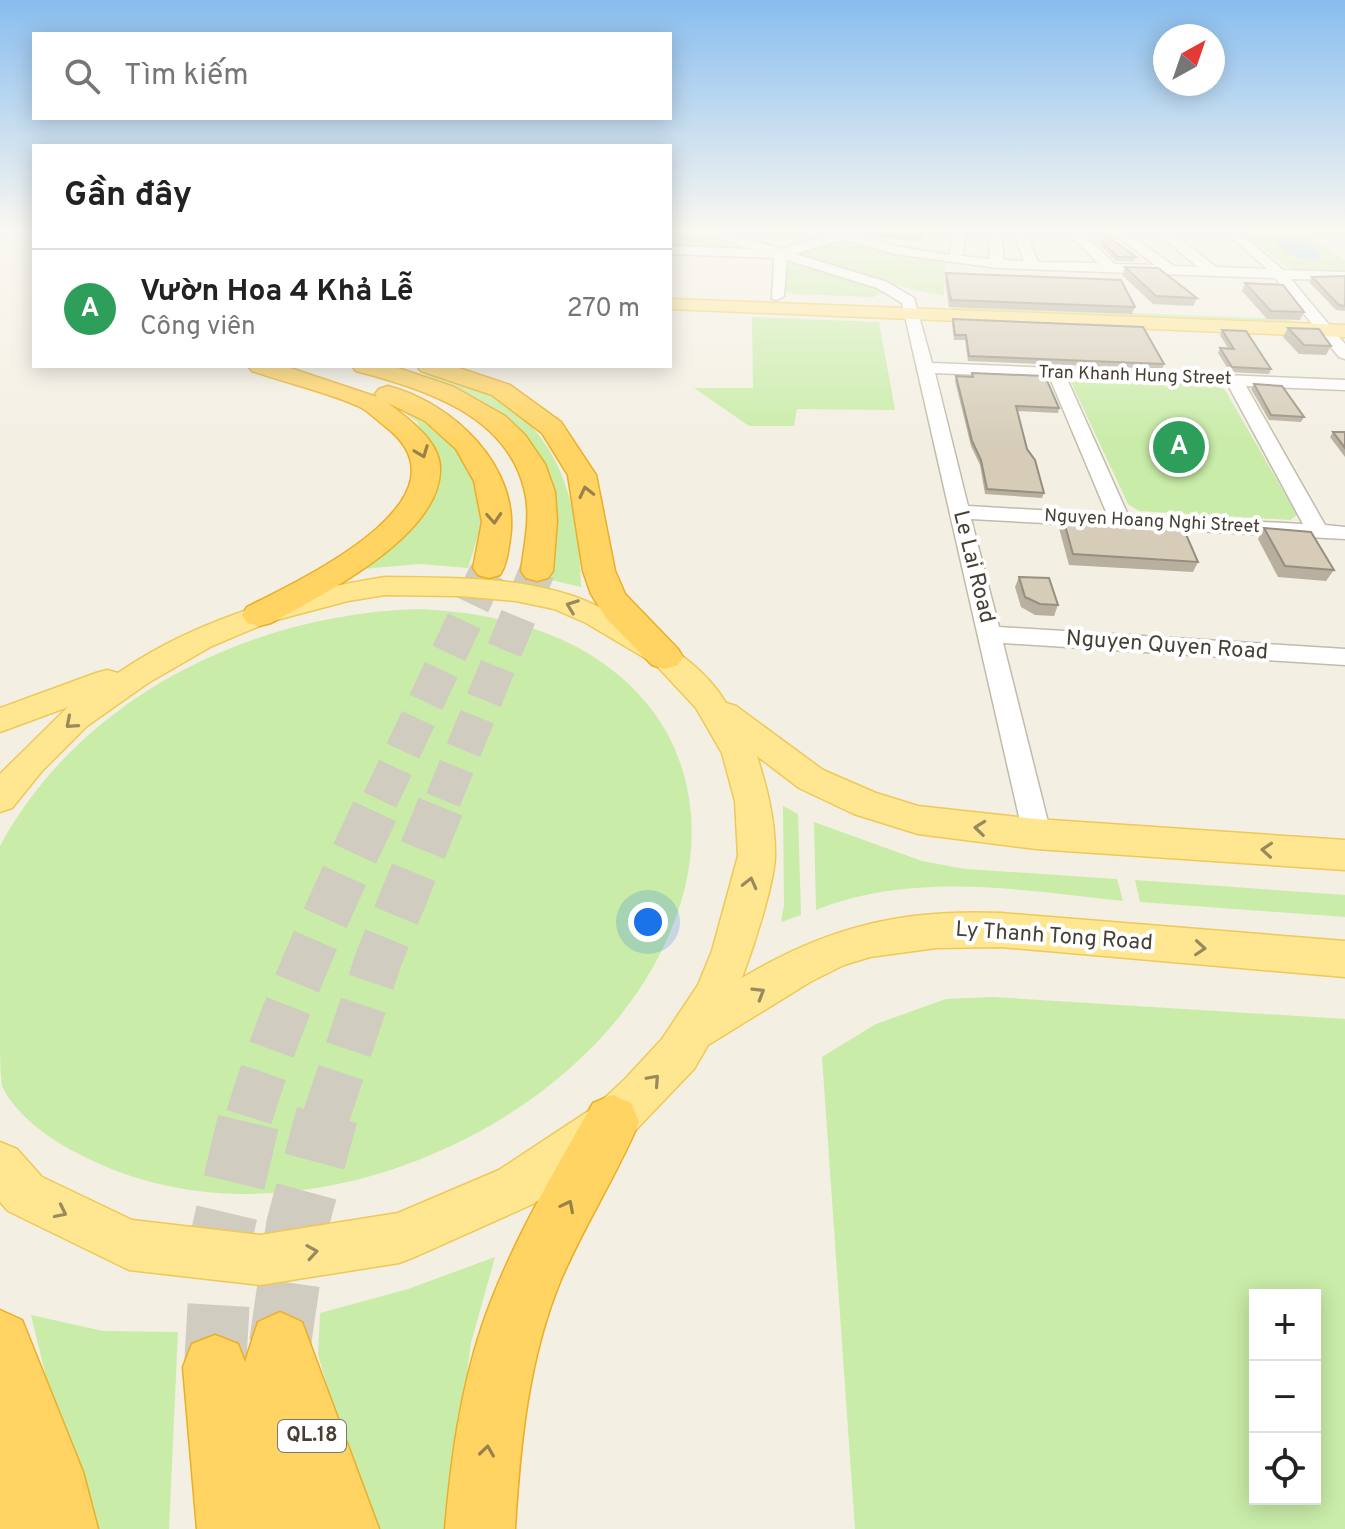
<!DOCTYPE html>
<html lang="vi">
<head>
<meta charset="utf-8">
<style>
	:root { --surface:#fff; --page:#f2f2f2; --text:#222; --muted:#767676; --line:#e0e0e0; --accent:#2563eb }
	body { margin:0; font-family:Overpass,sans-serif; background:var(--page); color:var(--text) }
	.controls { position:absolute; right:24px; bottom:24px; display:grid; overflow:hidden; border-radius:0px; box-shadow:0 4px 20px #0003 }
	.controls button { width:72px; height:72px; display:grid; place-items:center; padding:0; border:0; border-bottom:2px solid var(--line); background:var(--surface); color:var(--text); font:40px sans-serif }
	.compass { position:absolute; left:1153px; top:24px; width:72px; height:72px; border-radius:50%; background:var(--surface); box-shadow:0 4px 20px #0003; rotate:40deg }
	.you { position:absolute; left:648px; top:922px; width:28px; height:28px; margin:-20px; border:6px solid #fff; border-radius:50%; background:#1a73e8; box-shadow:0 0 0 12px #1a73e833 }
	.badge { display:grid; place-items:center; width:52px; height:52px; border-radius:50%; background:var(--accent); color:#fff; font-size:26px; font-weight:700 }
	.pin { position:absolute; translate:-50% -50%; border:4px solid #fff; box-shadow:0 2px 8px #0006 }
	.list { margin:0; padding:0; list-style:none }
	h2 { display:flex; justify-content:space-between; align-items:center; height:104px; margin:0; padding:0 32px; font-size:34px }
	h2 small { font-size:26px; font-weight:400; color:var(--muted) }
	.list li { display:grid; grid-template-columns:52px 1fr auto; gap:24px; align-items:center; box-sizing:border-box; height:120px; padding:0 32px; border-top:2px solid var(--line) }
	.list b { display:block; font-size:30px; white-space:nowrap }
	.list p { margin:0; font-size:26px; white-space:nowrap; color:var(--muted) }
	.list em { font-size:26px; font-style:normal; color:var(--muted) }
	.icon { flex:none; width:44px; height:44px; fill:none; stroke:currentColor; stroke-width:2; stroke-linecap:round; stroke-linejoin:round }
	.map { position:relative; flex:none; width:1345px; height:1529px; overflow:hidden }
	.search { position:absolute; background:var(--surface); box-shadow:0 4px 20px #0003; left:32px; top:32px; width:640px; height:88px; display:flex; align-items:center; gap:20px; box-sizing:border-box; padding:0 28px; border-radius:0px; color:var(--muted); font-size:30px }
	.panel { position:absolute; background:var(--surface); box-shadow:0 4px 20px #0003; left:32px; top:144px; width:640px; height:224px; border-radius:0px }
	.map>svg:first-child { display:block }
</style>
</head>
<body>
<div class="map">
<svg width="1345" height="1529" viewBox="0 0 1345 1529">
	<rect width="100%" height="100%" fill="#f3efe3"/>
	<g fill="#c9eca8" fill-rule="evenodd">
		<path d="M670,229h22l48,16 -3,4 -67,-1z"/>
		<path d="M1240,229h63l42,32v9l-52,-1 -9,-4z"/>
		<path d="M836,241l109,20 -1,35 -30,-6 -118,-35z"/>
		<path d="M796,262l88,28 2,1 -12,6 -81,-3 -10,-4 2,-26z"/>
		<path d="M954,306l333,13 12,4 -351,-14z"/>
		<path d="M752,317l127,5 16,88 -98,-1 -3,17h-45l-55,-38h59z"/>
		<path d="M421,373c122,22 157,97 160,214l-30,-7 5,-61 -35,-85 -43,-35z"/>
		<path d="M1077,380l142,6 6,4 72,125 -7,5 -151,-9 -11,-7 -57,-122z"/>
		<path d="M386,399l42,19 30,29 19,35 5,40 -14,46 -48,-4 -58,5 49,-41 22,-36 2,-36 -18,-34z"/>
		<path d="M419,609c87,4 177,28 233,101 38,50 48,116 33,177 -51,209 -327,348 -530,296 -51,-13 -129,-47 -153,-97 -2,-14 -2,-39 -2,-54 0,-62 0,-124 0,-186 81,-150 252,-232 419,-237z"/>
		<path d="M783,806l15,8 3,101 -20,7 3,-17z"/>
		<path d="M814,822l108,39 43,8 152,10 6,22c-101,-11 -209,-30 -307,9z"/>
		<path d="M1135,880l210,15v22l-205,-15z"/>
		<path d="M992,997l353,22v510h-490l-33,-472 54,-33 70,-25zM1255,1295h60v204h-60z"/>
		<path d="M495,1257l-24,86 -25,186h-75l-53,-174 2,-42 88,-24z"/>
		<path d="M31,1315l72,16 75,1 -9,197h-86z"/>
	</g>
	<path fill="#99cbf6" d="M1282,236l28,6 11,14 -5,4c-18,-1 -32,-5 -41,-21z"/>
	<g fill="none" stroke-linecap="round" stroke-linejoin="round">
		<g stroke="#d0ccc0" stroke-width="36" stroke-dasharray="36 18" stroke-linecap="butt">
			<path d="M380,800l109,-232"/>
			<path d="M443,800l94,-229"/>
		</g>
		<g stroke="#d0ccc0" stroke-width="47" stroke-dasharray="47 24" stroke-linecap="butt">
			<path d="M249,1117c34,-111 82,-214 132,-319"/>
			<path d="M326,1117l53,-159 65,-160"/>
		</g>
		<g stroke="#d0ccc0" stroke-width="62" stroke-dasharray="62 31" stroke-linecap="butt">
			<path d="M280,1344l17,-118 30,-111"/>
			<path d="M215,1367l8,-138 27,-114"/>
		</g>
		<defs>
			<path id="minor" d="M695,229h21l65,20 50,-15 -7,-5h19l53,17 53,9 5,-26h13l-5,27 28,3 -2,-30h13l3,31 20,1 -12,-32h13l13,33 60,1 -34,-34h14l37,35 40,1 -48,-36h15l52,37 24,1 -28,-23 -26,-15h17l19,9 36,29 51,2 -45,-40h14l47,41 62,2v8l-54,-1 54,65v15l-6,-2 -64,-79 -277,-10 -103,-14 -52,-15 -47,15 91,28 27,16 18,65 413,17v10l-99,-4 79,139 20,2v12l-374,-20 28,108 346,22v16l-342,-22 48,191 -4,9 -11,3 -11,-3 -123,-540 -25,-15 -90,-28 -3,36 -7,4 -5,-1 2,-41 -104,-4v-8l81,3zM935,373l115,5 57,136 -139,-8zM1067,379l161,6 75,139 -175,-9z"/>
			<g id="major">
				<path d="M670,299l675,26v12l-675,-28z"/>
				<path d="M385,577c62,1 128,-1 188,19 25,9 48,22 71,35 31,18 63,40 82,72l10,3 87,64 53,23 42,13 118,13 309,21v30l-309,-21 -118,-15 -64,-20 -55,-26 -42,-32c10,32 18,63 18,97 1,27 -23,98 -33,125 85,-51 159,-69 259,-65l344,28v36l-344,-30 -65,1 -66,9 -26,8 -34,17 -102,63 -14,24 -66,69 -95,66 -116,52 -18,7 -139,22 -131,-15 -121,-59 -8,-9v-60l17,7 25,28 90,43 128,15 138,-22 101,-43 97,-64 29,-27 37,-40 36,-54 14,-34 26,-95 -3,-55 -13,-48 -26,-45 -41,-44 -69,-41 -32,-14 -38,-8 -56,-5 -75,-1 -37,6 -79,21 -57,24 -64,37 -61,43 -45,45 -30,37 -12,4v-38l68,-67 -68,25v-24l96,-35 11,-3 11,3c78,-54 173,-81 267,-96z"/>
			</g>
			<g id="highway">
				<path d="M248,366h36l93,31 -2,-3 4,-5 9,-3c65,17 133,81 122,153 -2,12 -3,25 -10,36l-11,3 -11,-3 -5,-7 9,-46 -8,-41 -18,-32 -31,-28 -37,-18c19,15 51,37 52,64 3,68 -118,128 -169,156l-12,3 -12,-3 -5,-8 5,-8c51,-26 231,-108 139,-180 -8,-6 -16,-14 -24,-19 -28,-14 -79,-26 -110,-37z"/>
				<path d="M352,366h40l62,21 51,29 20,19 20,29 10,28 2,29 -4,50 -5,7 -11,3 -11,-3 -5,-7c3,-25 10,-54 4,-79 -17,-78 -102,-103 -169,-121z"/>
				<path d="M417,366h36l57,19 51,37 35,53 19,96 10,23 53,55 5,8 -5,8 -13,4 -13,-4 -46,-47 -15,-24 -8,-23 -15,-96 -26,-42 -50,-38 -71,-24z"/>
				<path d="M612,1095l19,8 8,19c-23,55 -56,105 -79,160 -32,78 -40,164 -45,247h-70c6,-69 15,-137 37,-203 27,-79 70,-151 111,-223z"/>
				<path d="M0,1310l22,10 61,152 15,57h-98z"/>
				<path d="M280,1312l22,10 77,207h-182l-14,-162 9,-23 23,-9 23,9 7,18 13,-40z"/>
			</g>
		</defs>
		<use href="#minor" stroke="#c2bba8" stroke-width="3"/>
		<use href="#major" stroke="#eec957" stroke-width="3"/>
		<use href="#highway" stroke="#ebae26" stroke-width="3"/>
		<use href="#minor" fill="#fff" fill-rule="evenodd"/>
		<use href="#major" fill="#ffe691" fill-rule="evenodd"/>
		<use href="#highway" fill="#ffd463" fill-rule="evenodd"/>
	</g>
	<g fill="#b8af9e">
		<path d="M848,229h80l-10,12 -35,-3z"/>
		<path d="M1102,242l34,15 -2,4h-18l-15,-15z"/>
		<path d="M1125,267l72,31 -4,8 -40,-2 -31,-29z"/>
		<path d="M946,273l189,34 -3,7 -183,-7 -4,-27z"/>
		<path d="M1345,276v35l-9,-1 -27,-28 3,-5z"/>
		<path d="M1245,283l59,29 -4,8 -33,-1 -25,-28z"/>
		<path d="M953,319l211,45 -2,5 -194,-8 -3,-21h-11l-2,-16z"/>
		<path d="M1288,328l43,18 -5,9 -27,-1 -16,-17z"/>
		<path d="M1222,330l49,39 -2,5 -39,-2 -12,-19 2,-5h8l-8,-13z"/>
		<path d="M972,373l87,35 -1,5 -41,-2 10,38 17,44 -2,5 -57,-4 -5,-29 -9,-19 -16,-65 1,-5 15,1z"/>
		<path d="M1254,384l50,33 -3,5 -32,-2 -18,-31z"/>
		<path d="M1333,432h12v25l-15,-20z"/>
		<path d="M1063,518l135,44 -5,10 -124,-7 -10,-37z"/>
		<path d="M1264,528l70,42 -8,11 -48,-4 -20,-38z"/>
		<path d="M1019,577l39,28 -4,11 -19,-1 -14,-8 -6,-20z"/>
	</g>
	<path fill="#968f81" d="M925,229h3l-10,12 1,-5z"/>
	<g fill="#d6ccb8" stroke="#968f81" stroke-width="2">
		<path d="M869,229h56l-6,7 -35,-3z"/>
		<path d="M1107,236l29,21h-18l-16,-15z"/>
		<path d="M1125,267l33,1 39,30 -41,-2z"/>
		<path d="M946,273l175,7 14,27 -184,-7z"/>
		<path d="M1345,276v30l-6,-1 -27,-28z"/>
		<path d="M1245,283l38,2 21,27 -33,-1z"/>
		<path d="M953,319l190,8 21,37 -195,-8 -3,-21h-11z"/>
		<path d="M1288,328l31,1 12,17 -27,-1z"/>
		<path d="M1222,330l24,1 25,38 -39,-2 -12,-19 14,1z"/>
		<path d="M972,373l73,3 14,32 -43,-2 11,43 8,11 9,33 -57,-4 -6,-29 -9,-19 -16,-65 17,1z"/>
		<path d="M1254,384l28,2 22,31 -33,-2z"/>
		<path d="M1333,432h12v16z"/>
		<path d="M1063,518l119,7 16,37 -125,-8z"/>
		<path d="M1264,528l47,4 23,38 -49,-4z"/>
		<path d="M1019,577l30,1 9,27 -18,-1 -15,-7z"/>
	</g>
	<defs><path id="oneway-chevron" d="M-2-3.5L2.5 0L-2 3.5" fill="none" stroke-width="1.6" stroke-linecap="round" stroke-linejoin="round" transform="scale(2)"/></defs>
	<g stroke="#998249">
		<use href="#oneway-chevron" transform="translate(422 452) rotate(69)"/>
		<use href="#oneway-chevron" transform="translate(586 492) rotate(-103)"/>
		<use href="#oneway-chevron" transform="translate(494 518) rotate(86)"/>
		<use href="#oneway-chevron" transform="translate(568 1206) rotate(-63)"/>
		<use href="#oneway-chevron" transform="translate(487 1451) rotate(-82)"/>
	</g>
	<g stroke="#998a5d">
		<use href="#oneway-chevron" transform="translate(572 606) rotate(-159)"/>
		<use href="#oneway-chevron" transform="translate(71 723) rotate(139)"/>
		<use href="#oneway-chevron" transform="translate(980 828) rotate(-174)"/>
		<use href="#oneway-chevron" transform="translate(1267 850) rotate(-176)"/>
		<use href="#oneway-chevron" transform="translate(750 883) rotate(-76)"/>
		<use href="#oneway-chevron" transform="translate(1200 948) rotate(4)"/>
		<use href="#oneway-chevron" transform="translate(759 993) rotate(-31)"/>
		<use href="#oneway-chevron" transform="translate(654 1080) rotate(-48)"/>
		<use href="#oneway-chevron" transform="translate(61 1212) rotate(26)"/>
		<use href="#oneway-chevron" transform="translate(312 1252) rotate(-9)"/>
	</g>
	<linearGradient id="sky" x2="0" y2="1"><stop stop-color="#88bdee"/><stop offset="0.52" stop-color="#faf8f2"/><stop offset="1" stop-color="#faf8f2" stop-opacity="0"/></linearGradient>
	<rect width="1345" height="443" fill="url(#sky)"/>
	<g text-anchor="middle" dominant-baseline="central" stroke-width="8" stroke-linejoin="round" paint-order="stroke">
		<g font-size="18" fill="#463f33" stroke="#fff">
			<text transform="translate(1135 376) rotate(2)">Tran Khanh Hung Street</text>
			<text transform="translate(1152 522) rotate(3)">Nguyen Hoang Nghi Street</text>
		</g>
		<rect fill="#fff" stroke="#7e7970" stroke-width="2" x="278" y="1420" width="68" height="32" rx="6"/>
		<g font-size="20" font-weight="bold" fill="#463f33">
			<text x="312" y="1436">QL.18</text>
		</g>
		<g font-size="22" fill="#463f33" stroke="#fff">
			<text transform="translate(973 567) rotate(76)">Le Lai Road</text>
			<text transform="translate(1167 646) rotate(4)">Nguyen Quyen Road</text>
			<text transform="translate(1054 937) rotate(4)">Ly Thanh Tong Road</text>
		</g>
	</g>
</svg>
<div class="controls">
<button>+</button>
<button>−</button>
<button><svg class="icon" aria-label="locate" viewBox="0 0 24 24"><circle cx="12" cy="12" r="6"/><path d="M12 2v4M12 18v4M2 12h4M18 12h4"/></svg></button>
</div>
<svg class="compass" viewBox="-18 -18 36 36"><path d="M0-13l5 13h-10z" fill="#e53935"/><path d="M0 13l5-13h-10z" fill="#767676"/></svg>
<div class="you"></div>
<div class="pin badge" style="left:1179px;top:447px;background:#2e9e5b">A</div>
<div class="search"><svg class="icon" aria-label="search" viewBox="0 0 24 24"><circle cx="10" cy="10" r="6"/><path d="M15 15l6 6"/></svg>Tìm kiếm</div>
<section class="panel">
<h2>Gần đây<small></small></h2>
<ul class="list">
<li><span class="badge" style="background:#2e9e5b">A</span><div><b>Vườn Hoa 4 Khả Lễ</b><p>Công viên</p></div><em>270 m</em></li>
</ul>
</section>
</div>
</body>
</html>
